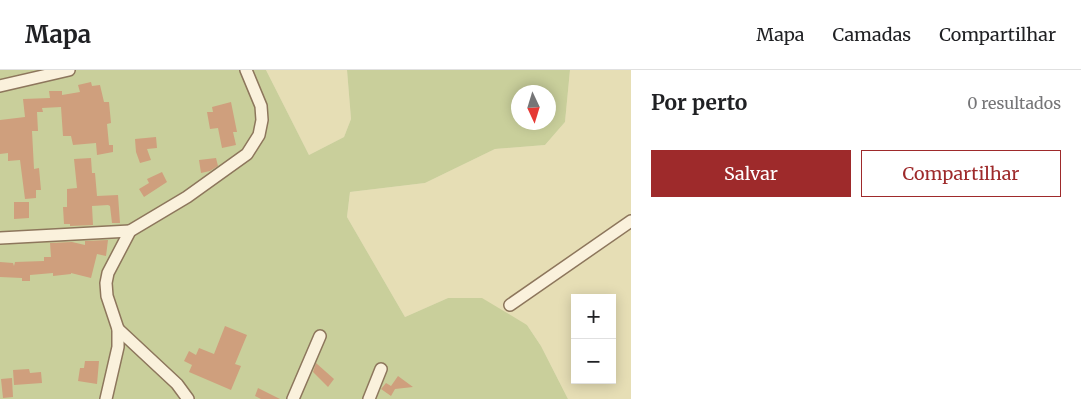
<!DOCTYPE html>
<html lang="pt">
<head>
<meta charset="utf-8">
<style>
	:root { --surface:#fff; --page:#f2f2f2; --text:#202124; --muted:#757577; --line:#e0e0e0; --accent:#9e2a2b }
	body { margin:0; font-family:Merriweather,serif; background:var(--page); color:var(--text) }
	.controls { position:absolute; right:15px; bottom:15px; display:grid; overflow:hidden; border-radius:0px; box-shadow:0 2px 12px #0003 }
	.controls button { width:45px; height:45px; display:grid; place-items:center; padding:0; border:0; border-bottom:1px solid var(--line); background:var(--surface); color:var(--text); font:25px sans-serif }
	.compass { position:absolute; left:511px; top:15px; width:45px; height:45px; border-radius:50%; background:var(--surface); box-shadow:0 2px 12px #0003; rotate:176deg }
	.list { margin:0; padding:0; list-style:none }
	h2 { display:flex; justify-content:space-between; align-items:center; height:65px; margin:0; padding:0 20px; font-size:21px }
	h2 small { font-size:16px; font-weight:400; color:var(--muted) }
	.actions { display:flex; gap:10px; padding:15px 20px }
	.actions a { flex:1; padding:11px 0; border:1px solid var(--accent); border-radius:0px; text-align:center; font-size:18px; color:var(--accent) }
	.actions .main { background:var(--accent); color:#fff }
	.map { position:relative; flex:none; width:631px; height:329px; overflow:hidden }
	header { display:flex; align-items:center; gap:30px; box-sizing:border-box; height:70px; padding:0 25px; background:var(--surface); border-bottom:1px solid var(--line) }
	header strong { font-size:24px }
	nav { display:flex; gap:28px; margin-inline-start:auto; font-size:18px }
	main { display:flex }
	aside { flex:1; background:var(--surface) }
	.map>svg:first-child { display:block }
</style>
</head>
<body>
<header>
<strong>Mapa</strong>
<nav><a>Mapa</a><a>Camadas</a><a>Compartilhar</a></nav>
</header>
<main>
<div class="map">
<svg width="631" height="329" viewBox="0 0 631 329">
	<rect width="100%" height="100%" fill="#f0e4c8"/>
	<g fill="#e6deb5" fill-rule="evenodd">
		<path d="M266,0h81l4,49 -7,18 -35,18z"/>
		<path d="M570,0h61v329h-63l-27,-53 -14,-21 -79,-27 -43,19 -58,-100 3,-25 75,-9 70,-34 50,-4 20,-23zM575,228h37v82h-37z"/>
	</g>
	<path fill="#c9cf9b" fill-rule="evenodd" d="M0,0h266l43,85 35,-18 7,-18 -4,-49h223l-5,52 -20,23 -50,4 -70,34 -75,9 -3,25 58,100 43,-19h34l45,27 14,21 27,53h-568zM518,22h30v30h-30z"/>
	<g fill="#cf9f7d">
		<path d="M91,12l1,4 8,-1 4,17h5l2,21 -4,1 2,21h4v7l-16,3 -1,-12 -23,2 -2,-9h-8l-2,-29 -19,1 1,4h-6l1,19h-6l2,38 5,-1 2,22h-5v8l-11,1 -5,-39 -12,1v-8l-8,1v-34l25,-3 -2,-18 27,-1 -1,-7h13v4l18,-3 -2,-7z"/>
		<path d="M231,32l6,30h-4l3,13 -14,3 -4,-20 -8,1 -3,-17h6l-1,-5z"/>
		<path d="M156,67l1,11 -10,1 4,11 -11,3 -4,-11 -1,-13z"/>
		<path d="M91,88l1,15h3l2,23 21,-1 2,28h-8l-2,-17 -2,-1 -16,1 1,19h2l-25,1v-2h-6l-1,-17h4v-18l10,-1 -3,-29z"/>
		<path d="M216,88l2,8 -8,5 -9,2 -2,-13z"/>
		<path d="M162,102l5,10 -23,15 -5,-8 10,-6 -2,-4z"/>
		<path d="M14,132h15v16l-15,1z"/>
		<path d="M108,170l-2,16 -9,-2 -6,24 -20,-5v1l-18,2v-3l-23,2v6h-8v-3l-22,-1v-15l13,1 1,3 1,-4 29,-1v-4h7l-1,-14 22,-1 13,3v-4z"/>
		<path d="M225,256l22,9 -12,29 6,2 -10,24 -42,-18 3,-7 -8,-4 5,-10 7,4 3,-7 15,6z"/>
		<path d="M85,291h14l-2,23 -19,-3 2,-13h4z"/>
		<path d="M316,293l18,16 -6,8 -15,-15z"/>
		<path d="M29,299l1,4 11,-1 1,11 -28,2 -1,-15z"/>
		<path d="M398,306l15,11 -18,2 -4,7 -10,-7 5,-6 5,3z"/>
		<path d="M12,308l1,19 -10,1 -2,-19z"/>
		<path d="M258,318l22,11h-19l-6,-3z"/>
	</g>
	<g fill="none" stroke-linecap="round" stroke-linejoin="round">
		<defs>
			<g id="minor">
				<path d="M0,16l69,-16"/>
				<path d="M0,168l130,-7"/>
				<path d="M510,235l121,-84"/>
				<path d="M118,259l59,55 11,15"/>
				<path d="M106,329l12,-52v-18l-11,-33 -1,-13 2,-10 22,-42 57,-34 60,-43 12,-19 3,-15 -1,-14 -15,-36"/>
				<path d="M293,329l27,-63"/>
				<path d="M369,329l12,-30"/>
			</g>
		</defs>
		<use href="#minor" stroke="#8d765c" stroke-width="14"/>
		<use href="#minor" stroke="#faf1dc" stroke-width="11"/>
	</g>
</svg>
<div class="controls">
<button>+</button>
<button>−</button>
</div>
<svg class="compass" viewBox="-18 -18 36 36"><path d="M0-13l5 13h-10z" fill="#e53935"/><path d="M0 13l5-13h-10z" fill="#757577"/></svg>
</div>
<aside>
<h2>Por perto<small>0 resultados</small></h2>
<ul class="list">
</ul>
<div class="actions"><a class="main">Salvar</a><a>Compartilhar</a></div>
</aside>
</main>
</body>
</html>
